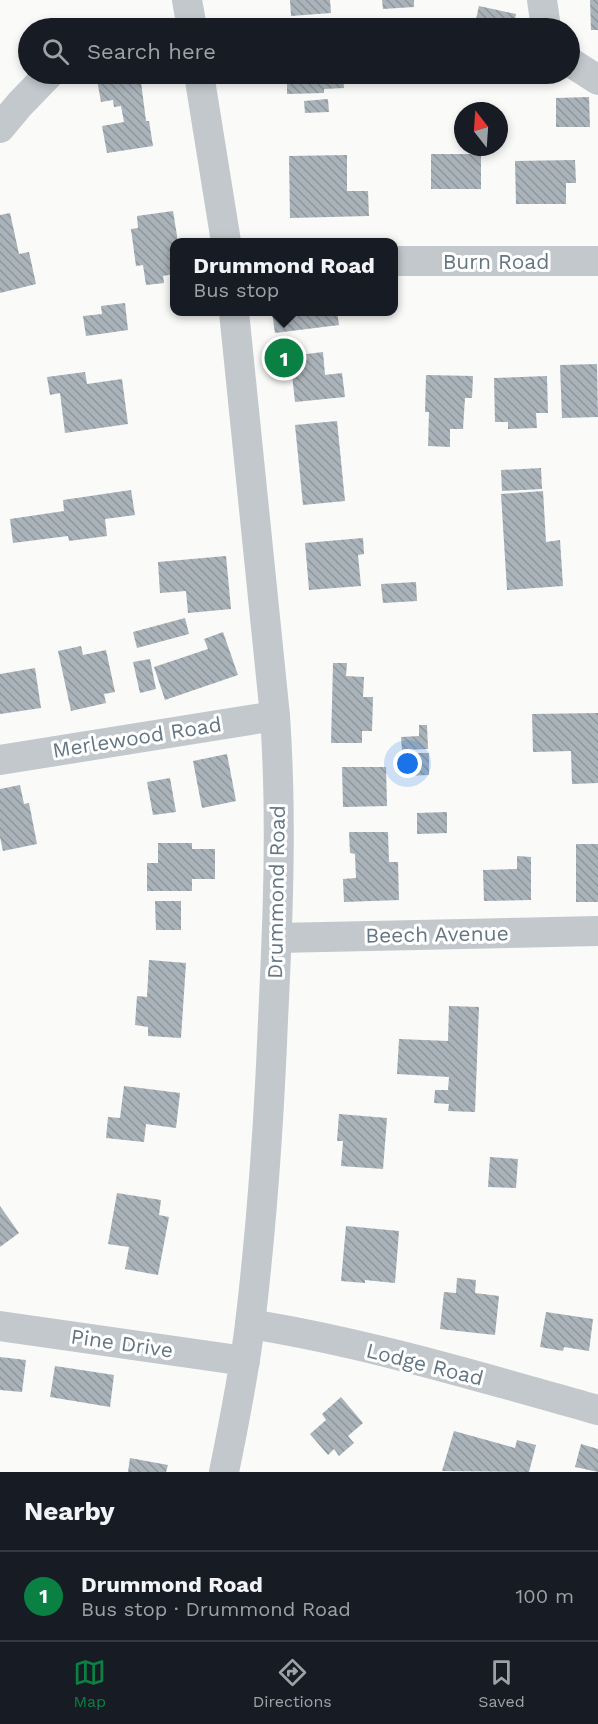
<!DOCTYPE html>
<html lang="en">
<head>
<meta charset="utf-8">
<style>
	:root { --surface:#171b24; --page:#242831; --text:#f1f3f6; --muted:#9ea1a6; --line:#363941; --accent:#0b8043 }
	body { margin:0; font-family:"Work Sans",sans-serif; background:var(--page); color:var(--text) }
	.compass { position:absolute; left:454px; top:102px; width:54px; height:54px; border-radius:50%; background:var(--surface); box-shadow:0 3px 9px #0003; rotate:343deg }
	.you { position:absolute; left:408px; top:764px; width:21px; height:21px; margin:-15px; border:4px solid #fff; border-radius:50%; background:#1a73e8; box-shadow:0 0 0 9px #1a73e833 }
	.badge { display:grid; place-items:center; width:39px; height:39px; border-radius:50%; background:var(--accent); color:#fff; font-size:20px; font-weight:700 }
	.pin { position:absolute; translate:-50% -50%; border:3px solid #fff; box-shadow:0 2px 6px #0006 }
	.popup { position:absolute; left:170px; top:238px; width:228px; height:78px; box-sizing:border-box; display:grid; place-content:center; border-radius:12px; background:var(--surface); filter:drop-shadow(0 2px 4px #0005); font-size:20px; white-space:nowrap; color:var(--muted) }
	.popup b { font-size:22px; color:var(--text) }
	.popup::after { content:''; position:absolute; left:50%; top:100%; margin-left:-12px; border:12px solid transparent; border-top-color:var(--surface) }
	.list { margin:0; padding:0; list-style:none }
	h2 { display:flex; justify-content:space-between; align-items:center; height:78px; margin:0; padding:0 24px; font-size:26px }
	h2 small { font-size:20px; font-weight:400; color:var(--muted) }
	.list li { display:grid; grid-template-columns:39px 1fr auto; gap:18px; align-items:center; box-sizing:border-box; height:90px; padding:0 24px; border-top:2px solid var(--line) }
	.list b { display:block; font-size:22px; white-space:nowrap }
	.list p { margin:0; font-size:20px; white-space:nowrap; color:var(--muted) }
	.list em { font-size:20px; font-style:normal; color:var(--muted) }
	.icon { flex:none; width:33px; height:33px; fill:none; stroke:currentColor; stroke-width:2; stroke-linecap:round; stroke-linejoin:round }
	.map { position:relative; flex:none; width:598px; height:1472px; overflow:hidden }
	.search { position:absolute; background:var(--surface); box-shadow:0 3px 9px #0003; left:18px; right:18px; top:18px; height:66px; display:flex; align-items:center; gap:15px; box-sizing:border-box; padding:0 21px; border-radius:33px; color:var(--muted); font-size:22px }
	.sheet { height:168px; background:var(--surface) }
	nav { display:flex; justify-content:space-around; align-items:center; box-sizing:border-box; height:84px; border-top:2px solid var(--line); background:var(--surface); font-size:16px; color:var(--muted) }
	nav a { display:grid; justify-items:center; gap:3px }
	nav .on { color:var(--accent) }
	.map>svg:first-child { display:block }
</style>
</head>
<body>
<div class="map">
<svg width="598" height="1472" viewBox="0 0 598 1472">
	<defs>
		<pattern id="building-back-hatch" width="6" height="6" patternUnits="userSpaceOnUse" patternTransform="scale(1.5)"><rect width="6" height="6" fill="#aab3b9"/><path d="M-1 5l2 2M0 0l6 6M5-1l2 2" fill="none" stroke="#8e969c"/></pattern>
	</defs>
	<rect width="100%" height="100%" fill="#fafaf8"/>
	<g fill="url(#building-back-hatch)">
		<path d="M290,0h40l1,13 -40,3z"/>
		<path d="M382,0h32v7l-31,2z"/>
		<path d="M590,0h8v30h-7z"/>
		<path d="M479,6l37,8 -3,14h-39z"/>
		<path d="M96,74h44l6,47h3l4,25 -46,7 -5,-27 22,-4 -3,-16 -7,1 -1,-7 -12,2z"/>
		<path d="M287,74h56l1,14 -20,1v4l-37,1z"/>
		<path d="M589,97l1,30h-34v-29z"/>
		<path d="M328,99l1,13 -24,1 -1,-12z"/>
		<rect x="431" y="154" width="50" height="35"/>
		<path d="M347,155v36h21l1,25 -79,2 -1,-62z"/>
		<path d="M575,160l1,23h-10v21h-50l-1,-43z"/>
		<path d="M173,211l5,31h-4v32l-11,2 1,7 -18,2 -3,-20 -7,1 -5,-37 7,-1 -1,-12z"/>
		<path d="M10,213l9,41 10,-2 7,32 -36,9v-78z"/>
		<path d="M125,303l3,27 -42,6 -3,-20 19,-2 -1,-8z"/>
		<path d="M272,312h65l2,13 -64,8z"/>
		<path d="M323,352l2,23 17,-2 3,24 -50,5 -5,-46z"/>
		<path d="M597,364l1,53 -36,1 -2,-53z"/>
		<path d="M85,372l2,12 35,-5 6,45 -63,9 -5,-40 -10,2 -3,-18z"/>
		<path d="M426,375l47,1 -1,22h-7l-2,31h-13v18l-22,-1 1,-34h-4z"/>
		<path d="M547,376l1,37h-12l1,15 -29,1v-7h-13l-1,-44z"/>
		<path d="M337,421l8,80 -42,4 -8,-80z"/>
		<path d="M541,468l1,21 -40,2 -1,-21z"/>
		<path d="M131,490l4,25 -30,4 2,17 -38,5 -1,-5 -55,7 -3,-24 54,-8 -1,-11z"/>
		<path d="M543,491l3,51 14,-2 3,46 -56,4 -6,-96z"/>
		<path d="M363,538l1,16 -6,1 3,31 -52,4 -4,-47z"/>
		<path d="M226,556l5,53 -43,4 -2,-22 -26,2 -2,-31z"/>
		<path d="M416,582l1,19 -34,2 -2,-19z"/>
		<path d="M185,618l4,16 -52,14 -4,-16z"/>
		<path d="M223,632l15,43 -73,25 -11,-33 54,-18 -4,-10z"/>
		<path d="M81,646l2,9 23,-5 9,42 -11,2 2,9 -35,8 -13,-60z"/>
		<path d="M150,659l6,30 -16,4 -7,-31z"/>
		<path d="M333,663h14l-1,13 18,1 -1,20h10l-1,34h-10v12h-31z"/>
		<path d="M35,668l6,40 -41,6v-40z"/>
		<path d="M598,713v70l-26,1 -1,-33 -38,1 -1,-38z"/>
		<path d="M419,725h8l1,24 -26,1 -1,-13 18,-1z"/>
		<path d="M402,753h27v22l-27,1z"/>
		<path d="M227,754l9,47 -34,7 -9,-47z"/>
		<path d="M342,767h44l1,39 -44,1z"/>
		<path d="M170,778l6,34 -23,3 -6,-33z"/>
		<path d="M20,785l4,19 5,-1 8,41 -34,7 -3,-14v-48z"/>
		<path d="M447,812v21l-30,1v-21z"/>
		<path d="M349,832h39l1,30h9l1,38 -55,2 -1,-23 13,-1 -1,-24 -5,-1z"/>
		<path d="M158,843h34v6h23v30h-23v12h-45v-28h11z"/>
		<rect x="576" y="844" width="22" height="58"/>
		<path d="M517,856l14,1v43l-47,1 -1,-31 34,-1z"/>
		<path d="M155,901h26v29h-25z"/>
		<path d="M149,960l37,3 -5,75 -33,-2v-9l-13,-2 2,-29 10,1z"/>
		<path d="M449,1006l30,1 -4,105 -27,-1 1,-7 -15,-1 1,-13h13l1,-13 -52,-3 2,-35 49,2z"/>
		<path d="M124,1086l56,7 -4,35 -30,-4 -2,18 -38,-4 2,-21 12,1z"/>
		<path d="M339,1114l48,4 -4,51 -42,-3 2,-25h-6z"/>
		<path d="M490,1157l28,2 -2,29 -28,-1z"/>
		<path d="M117,1193l44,7 -2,15 10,2 -11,58 -33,-6 4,-22 -21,-3z"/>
		<path d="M0,1206l19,27 -19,14z"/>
		<path d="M346,1226l53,5 -4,52 -30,-3v3l-24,-2z"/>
		<path d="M457,1278l19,2 -1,13 24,3 -4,39 -55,-6 4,-37 12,1z"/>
		<path d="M546,1312l47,7 -4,32 -25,-4 -1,4 -23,-4z"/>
		<path d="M0,1357l26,3 -4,32 -22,-2z"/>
		<path d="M55,1366l59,9 -4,32 -60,-10z"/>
		<path d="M341,1397l22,26 -15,13 6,7 -15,13 -5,-7 -6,6 -18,-21 16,-14 -4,-6z"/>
		<path d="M454,1431l61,17 2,-8 19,5 -7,27 -87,-1z"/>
		<path d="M581,1444l17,5v23l-23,-5z"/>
		<path d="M130,1458l38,7 -2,7h-38z"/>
	</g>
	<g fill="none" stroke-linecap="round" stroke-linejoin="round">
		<g stroke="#c3c8cc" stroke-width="30">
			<path d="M187,0l5,28"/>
			<path d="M542,0l4,28"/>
			<path d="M570,62l28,18"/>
			<path d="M199,74l27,168"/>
			<path d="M0,128l20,-24 29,-30"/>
			<path d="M394,261h204"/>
			<path d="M0,760l275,-44"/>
			<path d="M277,938l321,-7"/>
			<path d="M250,1324c118,19 233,54 348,86"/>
			<path d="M0,1326l245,35"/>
			<path d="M224,1472c10,-49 20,-98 26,-148 12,-101 19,-202 23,-304 5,-101 9,-203 2,-304l-41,-404"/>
		</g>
	</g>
	<g text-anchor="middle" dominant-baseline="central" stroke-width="6" stroke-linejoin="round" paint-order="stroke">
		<g font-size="21" fill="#657683" stroke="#fff">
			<text x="496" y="261">Burn Road</text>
			<text transform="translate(137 737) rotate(-9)">Merlewood Road</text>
			<text transform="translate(276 892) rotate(-89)">Drummond Road</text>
			<text transform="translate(437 934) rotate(-1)">Beech Avenue</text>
			<text transform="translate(122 1343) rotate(8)">Pine Drive</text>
			<text transform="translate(425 1364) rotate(14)">Lodge Road</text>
		</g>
	</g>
</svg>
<svg class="compass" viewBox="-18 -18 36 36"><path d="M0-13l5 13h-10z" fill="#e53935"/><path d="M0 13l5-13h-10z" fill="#9ea1a6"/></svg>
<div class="you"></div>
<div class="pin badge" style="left:284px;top:358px">1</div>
<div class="popup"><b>Drummond Road</b>Bus stop</div>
<div class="search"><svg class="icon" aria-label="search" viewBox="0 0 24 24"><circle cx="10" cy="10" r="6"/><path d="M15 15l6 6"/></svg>Search here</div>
</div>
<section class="sheet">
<h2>Nearby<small></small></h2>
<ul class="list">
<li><span class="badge">1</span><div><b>Drummond Road</b><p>Bus stop · Drummond Road</p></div><em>100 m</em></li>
</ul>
</section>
<nav>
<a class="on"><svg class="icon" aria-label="map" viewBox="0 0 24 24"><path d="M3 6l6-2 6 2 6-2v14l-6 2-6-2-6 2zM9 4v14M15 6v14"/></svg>Map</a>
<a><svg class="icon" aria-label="directions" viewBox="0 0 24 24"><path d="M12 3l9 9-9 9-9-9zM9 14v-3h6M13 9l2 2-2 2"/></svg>Directions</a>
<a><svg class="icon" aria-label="saved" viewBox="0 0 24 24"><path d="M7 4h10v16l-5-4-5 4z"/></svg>Saved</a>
</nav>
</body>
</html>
